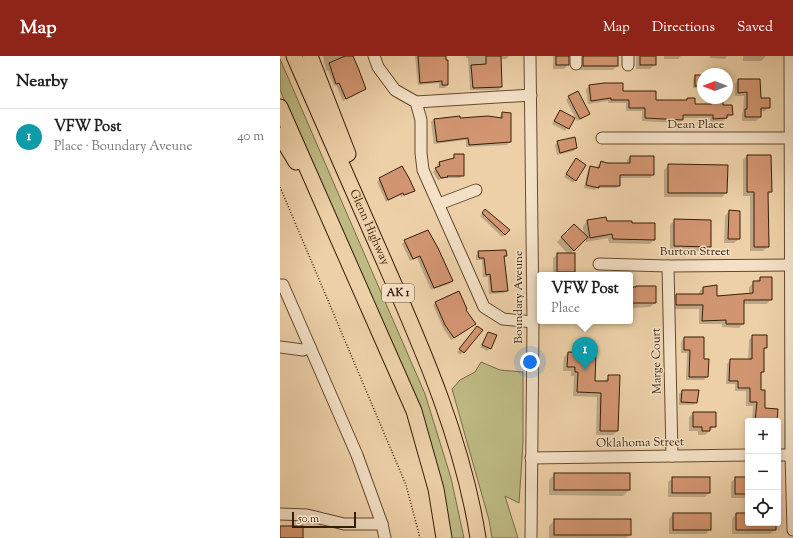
<!DOCTYPE html>
<html lang="en">
<head>
<meta charset="utf-8">
<style>
	:root { --surface:#fff; --page:#f6f6f6; --text:#202124; --muted:#757577; --line:#e0e0e0; --accent:#8f2418 }
	body { margin:0; font-family:"Sorts Mill Goudy",serif; background:var(--page); color:var(--text) }
	.controls { position:absolute; right:12px; bottom:12px; display:grid; overflow:hidden; border-radius:4px; box-shadow:0 2px 6px #0003 }
	.controls button { width:36px; height:36px; display:grid; place-items:center; padding:0; border:0; border-bottom:1px solid var(--line); background:var(--surface); color:var(--text); font:20px sans-serif }
	.compass { position:absolute; left:417px; top:12px; width:36px; height:36px; border-radius:50%; background:var(--surface); box-shadow:0 2px 6px #0003; rotate:270deg }
	.scale { position:absolute; left:12px; bottom:10px; width:64px; box-sizing:border-box; padding-left:4px; border:2px solid #361e06; border-top:0; font-size:11px; line-height:14px; white-space:nowrap; color:#361e06; -webkit-text-stroke:3px #f3e0c6; paint-order:stroke }
	.you { position:absolute; left:250px; top:306px; width:14px; height:14px; margin:-10px; border:3px solid #fff; border-radius:50%; background:#1a73e8; box-shadow:0 0 0 6px #1a73e833 }
	.badge { display:grid; place-items:center; width:26px; height:26px; border-radius:50%; background:var(--accent); color:#fff; font-size:13px; font-weight:700 }
	.pin { position:absolute; translate:-50% -33px; filter:drop-shadow(0 1px 2px #0008) }
	.pin::after { content:''; position:absolute; top:21px; width:14px; height:12px; background:inherit; clip-path:polygon(0 0,100% 0,50% 100%) }
	.popup { position:absolute; left:257px; top:216px; width:96px; height:52px; box-sizing:border-box; display:grid; place-content:center; border-radius:4px; background:var(--surface); filter:drop-shadow(0 1px 3px #0005); font-size:13px; white-space:nowrap; color:var(--muted) }
	.popup b { font-size:15px; color:var(--text) }
	.popup::after { content:''; position:absolute; left:50%; top:100%; margin-left:-8px; border:8px solid transparent; border-top-color:var(--surface) }
	.list { margin:0; padding:0; list-style:none }
	h2 { display:flex; justify-content:space-between; align-items:center; height:52px; margin:0; padding:0 16px; font-size:17px }
	h2 small { font-size:13px; font-weight:400; color:var(--muted) }
	.list li { display:grid; grid-template-columns:26px 1fr auto; gap:12px; align-items:center; box-sizing:border-box; height:56px; padding:0 16px; border-top:1px solid var(--line) }
	.list b { display:block; font-size:15px; white-space:nowrap }
	.list p { margin:0; font-size:13px; white-space:nowrap; color:var(--muted) }
	.list em { font-size:13px; font-style:normal; color:var(--muted) }
	.icon { flex:none; width:22px; height:22px; fill:none; stroke:currentColor; stroke-width:2; stroke-linecap:round; stroke-linejoin:round }
	.map { position:relative; flex:none; width:513px; height:482px; overflow:hidden }
	header { display:flex; align-items:center; gap:24px; box-sizing:border-box; height:56px; padding:0 20px; background:var(--accent); color:#fff }
	header strong { font-size:19px }
	nav { display:flex; gap:22px; margin-inline-start:auto; font-size:14px }
	main { display:flex }
	aside { flex:1; background:var(--surface) }
	.map>svg:first-child { display:block }
</style>
</head>
<body>
<header>
<strong>Map</strong>
<nav><a>Map</a><a>Directions</a><a>Saved</a></nav>
</header>
<main>
<aside>
<h2>Nearby<small></small></h2>
<ul class="list">
<li><span class="badge" style="background:#0f9aa8">1</span><div><b>VFW Post</b><p>Place · Boundary Aveune</p></div><em>40 m</em></li>
</ul>
</aside>
<div class="map">
<svg width="513" height="482" viewBox="0 0 513 482">
	<rect width="100%" height="100%" fill="#edd0a8"/>
	<filter id="stains"><feTurbulence type="fractalNoise" baseFrequency=".005" numOctaves="4"/><feColorMatrix values="0 0 0 0 .2 0 0 0 0 .09 0 0 0 0 .02 0 0 0 .5 -.17"/></filter>
	<radialGradient id="worn" r=".72"><stop offset=".6" stop-color="#630" stop-opacity="0"/><stop offset="1" stop-color="#630" stop-opacity=".3"/></radialGradient>
	<g fill="#bdba84" stroke="#7a6c45">
		<path d="M0,3l145,335 26,84 13,60h-14l-36,-142 -134,-306z"/>
		<path d="M201,306l19,8 23,2v71l-4,60 -14,-7 13,42h-26l-3,-18 -37,-131 8,-9 15,-8z"/>
	</g>
	<g fill="#0003">
		<path d="M43,0h29l13,33 -3,2 -19,10 -7,-16 -2,1 -6,-16 -2,1z"/>
		<path d="M135,0h26l6,29 -2,3h-6v-5l-21,2z"/>
		<path d="M186,0h43l-3,3h-6l1,28 -2,3h-29l-2,-32h-2z"/>
		<path d="M273,0h16l-1,9 -4,4h-11z"/>
		<path d="M297,0h40v10l-4,4h-34l-1,-13z"/>
		<path d="M356,0h19v9l-5,4h-14z"/>
		<path d="M384,0h17l-3,3h-14z"/>
		<path d="M430,0h17l-2,3 -15,-1z"/>
		<path d="M463,0h22v1l-4,4h-18z"/>
		<path d="M415,20h8l-1,12h-9v-9z"/>
		<path d="M458,24l31,27 -4,4h-5v6l-4,4h-14v-8l1,-1 1,-16h-9v-12z"/>
		<path d="M309,30l33,6 33,9h30l3,-2 6,6h15l4,-5 9,6 10,8 -9,7 -13,1v-4h-28v1l-3,4 -37,-2v-10h-16v-8h-18v-2l-20,3 -2,-15z"/>
		<path d="M289,41l20,17 -12,7 -11,-21z"/>
		<path d="M280,55l13,8 -8,12 -13,-7z"/>
		<path d="M222,57l8,29 -3,3 -41,2v-7l-32,4 -3,-22 3,-3 25,-2v2l41,-1v-2z"/>
		<path d="M278,86l18,6 -2,3 -17,4 -2,-10z"/>
		<path d="M175,99l8,20 -3,3h-15l-7,2 -5,-8 4,-4v-3l3,-3 12,-2z"/>
		<path d="M467,100l24,36 -4,3 1,52 -5,4h-13v-55h-7v-36z"/>
		<path d="M350,101l23,18 -3,3h-31v8l-3,2h-19l-2,2 -11,-2 4,-18 3,-3 6,2 1,-4 3,-3 26,2v-4z"/>
		<path d="M294,106l1,18 -2,3 -9,-6z"/>
		<path d="M389,109l57,28 -4,4h-58v-27z"/>
		<path d="M100,123l33,12 -2,2 -10,4 -1,-2 -14,7 -9,-20z"/>
		<path d="M205,154l24,20 -7,7 -22,-21z"/>
		<path d="M449,155l10,28 -5,4h-10l1,-27z"/>
		<path d="M325,162l1,4 25,2 23,16 -4,4 -41,-1 -1,-5 -22,4 -1,-3 -15,15 4,17 -4,4h-17v-17l5,-4h10l-11,-12 17,-17 10,10 -1,-9 4,-5z"/>
		<path d="M395,164l35,26 -5,5 -35,-1v-25z"/>
		<path d="M125,185l47,40 -3,3 -18,6 -14,-32 -7,3 -8,-17z"/>
		<path d="M198,196l28,4 -2,2 3,33 -3,2 -15,1 -1,-17h-5l-1,-17h-6v-5z"/>
		<path d="M480,222l11,21 -4,5h-24v20l-4,4 -17,-1v-3h-23v-15h-27v-10l4,-4h23v-3l4,-4 13,9 33,-3v-7z"/>
		<path d="M350,231l25,16 -5,4 -20,1z"/>
		<path d="M156,247l29,7 10,14 -24,16 -8,-12 -10,-23z"/>
		<path d="M194,274h7l-21,25 -3,-3z"/>
		<path d="M208,277l2,15 -3,3 -7,-4 6,-11z"/>
		<path d="M473,280l13,11 -3,3v22l-3,3v16l4,18 12,12h-24l1,-15h-7v-15h-11v-7h-9l1,-20 4,-4h17l1,-20z"/>
		<path d="M404,282l19,22 4,16 -3,4h-18l1,-27h-6v-11z"/>
		<path d="M288,297l26,29h10l5,-6 8,55 -4,4h-17l1,-38 -24,-1 1,-20h-3v-5h-8l1,-14z"/>
		<path d="M402,335l14,11 -3,3h-14v-11z"/>
		<path d="M413,357l22,13 -10,9h-7v-4h-9v-14z"/>
		<path d="M275,418l74,16 -6,6 -74,-1v-15z"/>
		<path d="M393,422h36v15l-4,4h-37v-15z"/>
		<path d="M456,422h12v20h-17v-16z"/>
		<path d="M393,458h37v15l-4,5h-37v-15z"/>
		<path d="M456,458h12v9h27v7l-5,4h-38v-15z"/>
		<path d="M275,464l75,15 -4,3h-77v-12z"/>
	</g>
	<g fill="#d29571" stroke="#361e06">
		<path d="M65,0h8l6,14 7,19 -20,10 -7,-16 -3,1 -7,-21z"/>
		<path d="M138,0h28v4h2v25h-6v-4l-22,2z"/>
		<path d="M206,0h15l1,31 -29,1 -2,-23 15,-1z"/>
		<rect x="276" y="0" width="13" height="9"/>
		<rect x="303" y="0" width="35" height="10"/>
		<rect x="360" y="0" width="16" height="9"/>
		<rect x="415" y="19" width="8" height="11"/>
		<path d="M458,23h22l1,19h9v10h-9v9h-16v-8h2v-17l-9,1z"/>
		<path d="M324,27h19v8h33v9h31v-2h8v6h17v-5h11v6h9l1,10h-6v3l-14,1v-4h-30v5l-38,-2v-10h-16v-8h-18v-2l-20,3 -2,-16z"/>
		<path d="M298,35l12,23 -10,5 -12,-23z"/>
		<path d="M280,54l15,8 -6,11 -15,-8z"/>
		<path d="M222,56l9,1v29l-42,3 -1,-7 -31,4 -3,-23 26,-3v2l28,-2 14,2z"/>
		<path d="M295,81l2,11 -17,5 -3,-12z"/>
		<path d="M174,98h10v22h-17l1,1 -7,1 -6,-10 5,-2 -1,-4 15,-4z"/>
		<path d="M467,99h24l1,37h-4l1,55h-15v-55h-7z"/>
		<path d="M350,100h24v19h-34v11h-21v2l-13,-3 4,-19 9,2 2,-7 6,2h23z"/>
		<path d="M296,102l10,7 -10,16 -10,-7z"/>
		<path d="M388,108l60,1 -1,28h-59z"/>
		<path d="M122,110l7,12 6,13 -11,4 -1,-2 -15,7 -9,-22z"/>
		<path d="M205,153l25,21 -5,5 -23,-22z"/>
		<path d="M449,154l11,1v28h-12z"/>
		<path d="M326,161l1,4h25v2h23v17l-42,-1 -1,-5 -22,4 -3,-18z"/>
		<path d="M394,163l37,1v27l-37,-1z"/>
		<path d="M294,168l14,13 -14,14 -13,-14z"/>
		<path d="M148,174l10,18 15,33 -19,7 -14,-32 -7,3 -9,-19z"/>
		<path d="M226,194l1,6h-3l4,35 -16,1 -2,-18 -4,1 -2,-17h-5l-1,-7z"/>
		<rect x="277" y="197" width="18" height="19"/>
		<path d="M480,221h12v23h-28v24h-18v-4l-24,1 1,-16h-27v-11h27v-7l14,-2v11l36,-3v-12h7z"/>
		<path d="M356,230h20v17h-26v-16h6z"/>
		<path d="M179,235l8,18 -1,1 10,14 -22,14 -9,-13 -10,-23z"/>
		<path d="M197,270l6,4 -19,23 -5,-4z"/>
		<path d="M208,276l9,3 -6,14 -9,-4z"/>
		<path d="M472,279h15v13h-3v24h-3v18h4v18l13,1 -1,12h-22l2,-19h-7v-14h-12v-7h-9l1,-22h22z"/>
		<path d="M404,281h20v22h5l-1,18h-19l1,-27h-6z"/>
		<path d="M288,296l28,1 -1,28h13v-6h12l-2,56h-18l1,-38 -24,-1 1,-20h-3v-5h-8z"/>
		<path d="M402,334h17l-2,13 -16,-1z"/>
		<path d="M413,356h23v15h-6v4h-8v-4h-9z"/>
		<rect x="274" y="417" width="76" height="17"/>
		<rect x="392" y="421" width="38" height="16"/>
		<rect x="455" y="421" width="13" height="17"/>
		<rect x="393" y="457" width="38" height="17"/>
		<path d="M456,457h12v10h28v7h-40z"/>
		<rect x="274" y="463" width="77" height="16"/>
		<rect x="0" y="470" width="23" height="12"/>
	</g>
	<g fill="none" stroke-linecap="round" stroke-linejoin="round">
		<defs>
			<g id="minor">
				<path d="M94,0l4,11 17,23 21,12 5,18v33l2,17 61,137 19,12 30,3"/>
				<path d="M250,0l3,266 -2,216"/>
				<path d="M510,0l1,399 2,75"/>
				<path d="M296,8v-8"/>
				<path d="M348,9v-9"/>
				<path d="M136,46l115,-7"/>
				<path d="M322,82h189"/>
				<path d="M159,148l37,-14"/>
				<path d="M319,208l69,2 123,-1"/>
				<path d="M388,210l4,190"/>
				<path d="M0,229h3l74,170 25,69 3,14"/>
				<path d="M0,291l23,3 7,-3"/>
				<path d="M498,399h15"/>
				<path d="M251,402l217,-3"/>
				<path d="M0,458l27,1 37,9h38"/>
			</g>
			<g id="highway">
				<path id="s1" d="M14,0c30,68 60,137 90,205 39,89 79,180 94,277"/>
				<path d="M30,0l38,98"/>
				<path d="M0,51l134,304 22,78 8,49"/>
				<path d="M0,79l16,27"/>
			</g>
		</defs>
		<use href="#minor" stroke="#644a2e" stroke-width="13"/>
		<use href="#highway" stroke="#361e06" stroke-width="17"/>
		<path stroke="#361e06" stroke-width="1.5" stroke-dasharray="1 2" stroke-linecap="butt" d="M0,131l126,298 14,53"/>
		<use href="#minor" stroke="#f3e0c6" stroke-width="11"/>
		<use href="#highway" stroke="#edd0a8" stroke-width="15"/>
	</g>
	<g text-anchor="middle" dominant-baseline="central" stroke-width="3" stroke-linejoin="round" paint-order="stroke">
		<rect fill="#f3e0c6" stroke="#6f5840" stroke-width="1" x="102" y="228" width="32" height="18" rx="3"/>
		<g font-size="11" font-weight="bold" fill="#361e06">
			<text x="118" y="237">AK 1</text>
		</g>
		<g font-size="12" fill="#361e06" stroke="#f3e0c6">
			<text x="416" y="69">Dean Place</text>
			<text stroke="none"><textPath href="#s1" startOffset="187">Glenn Highway</textPath></text>
			<text x="415" y="196">Burton Street</text>
			<text transform="translate(239 241) rotate(-90)">Boundary Aveune</text>
			<text transform="translate(377 305) rotate(-91)">Marge Court</text>
			<text transform="translate(360 387) rotate(-1)">Oklahoma Street</text>
		</g>
	</g>
	<rect width="100%" height="100%" filter="url(#stains)"/>
	<rect width="100%" height="100%" fill="url(#worn)"/>
</svg>
<div class="controls">
<button>+</button>
<button>−</button>
<button><svg class="icon" aria-label="locate" viewBox="0 0 24 24"><circle cx="12" cy="12" r="6"/><path d="M12 2v4M12 18v4M2 12h4M18 12h4"/></svg></button>
</div>
<svg class="compass" viewBox="-18 -18 36 36"><path d="M0-13l5 13h-10z" fill="#e53935"/><path d="M0 13l5-13h-10z" fill="#757577"/></svg>
<div class="scale">50 m</div>
<div class="you"></div>
<div class="pin badge" style="left:305px;top:314px;background:#0f9aa8">1</div>
<div class="popup"><b>VFW Post</b>Place</div>
</div>
</main>
</body>
</html>
